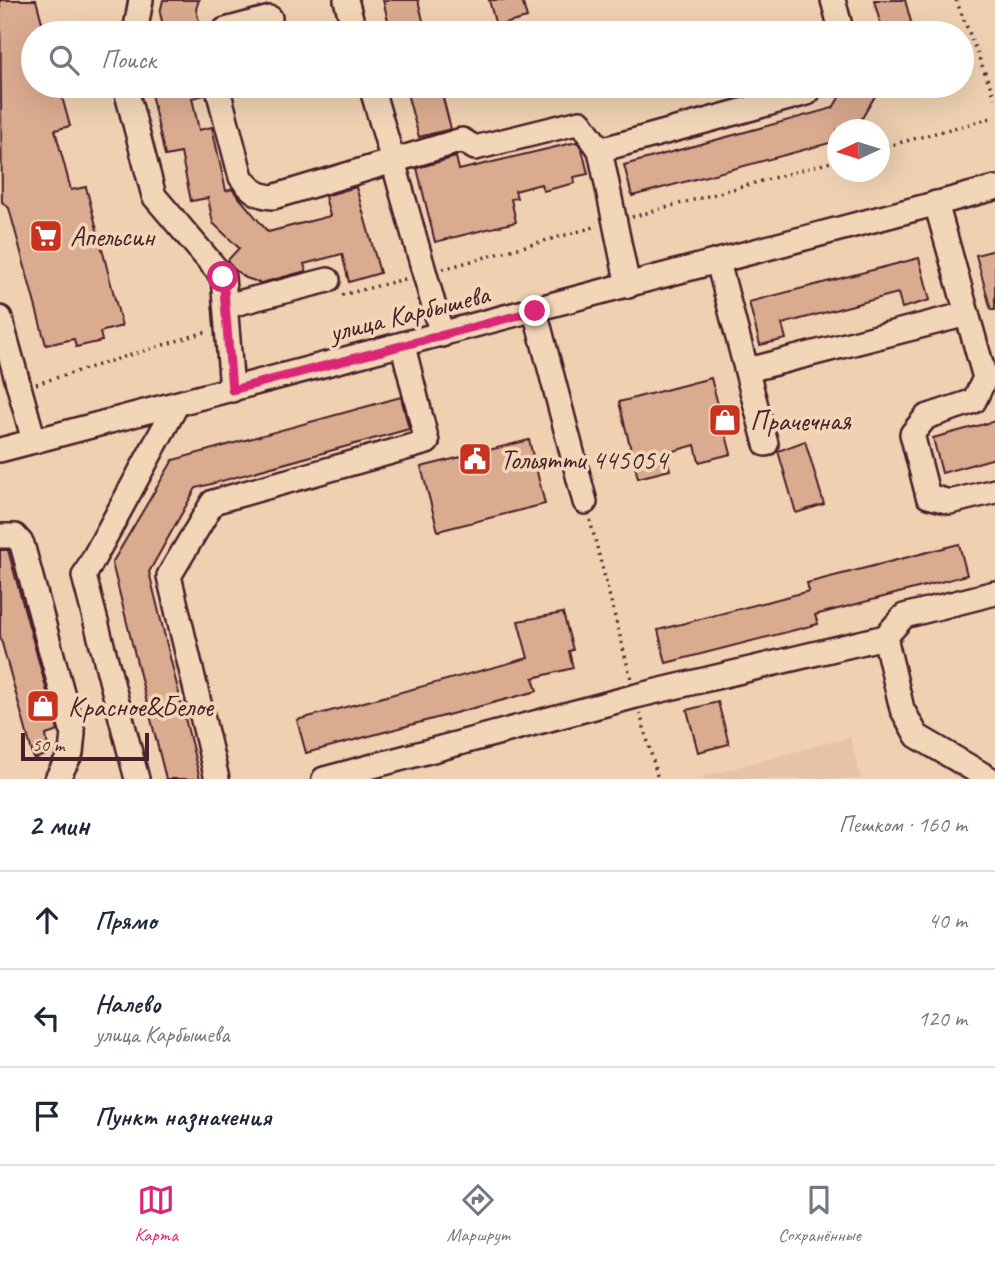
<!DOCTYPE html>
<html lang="ru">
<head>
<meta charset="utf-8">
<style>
	:root { --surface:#fff; --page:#f6f6f7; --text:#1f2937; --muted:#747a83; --line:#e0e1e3; --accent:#db2777 }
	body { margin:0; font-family:Caveat,sans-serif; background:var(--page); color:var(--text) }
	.compass { position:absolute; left:827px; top:119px; width:63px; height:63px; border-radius:50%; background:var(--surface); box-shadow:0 7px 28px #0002; rotate:266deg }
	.scale { position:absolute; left:21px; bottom:18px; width:128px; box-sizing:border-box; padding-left:7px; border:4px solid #4a1f2b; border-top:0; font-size:19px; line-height:24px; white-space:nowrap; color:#4a1f2b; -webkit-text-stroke:5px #f1d7b8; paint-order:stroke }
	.stop { position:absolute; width:21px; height:21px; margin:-16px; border:5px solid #db2777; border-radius:50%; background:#fff }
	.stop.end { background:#db2777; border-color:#fff; box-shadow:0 2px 7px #0008 }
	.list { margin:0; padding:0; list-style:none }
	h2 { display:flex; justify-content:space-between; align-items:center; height:91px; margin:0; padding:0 28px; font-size:30px }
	h2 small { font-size:23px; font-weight:400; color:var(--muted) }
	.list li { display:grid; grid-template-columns:46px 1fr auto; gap:21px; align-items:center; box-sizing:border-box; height:98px; padding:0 28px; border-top:2px solid var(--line) }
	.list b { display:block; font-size:26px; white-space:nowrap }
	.list p { margin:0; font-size:23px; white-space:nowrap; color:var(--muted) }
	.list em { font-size:23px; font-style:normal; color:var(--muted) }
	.icon { flex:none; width:38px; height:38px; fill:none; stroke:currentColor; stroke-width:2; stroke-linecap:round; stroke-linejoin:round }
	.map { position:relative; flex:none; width:995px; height:779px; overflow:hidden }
	.search { position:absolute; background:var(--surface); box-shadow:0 7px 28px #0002; left:21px; right:21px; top:21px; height:77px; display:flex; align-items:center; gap:18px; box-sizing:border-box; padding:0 24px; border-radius:38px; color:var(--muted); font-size:26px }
	.sheet { height:385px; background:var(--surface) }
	nav { display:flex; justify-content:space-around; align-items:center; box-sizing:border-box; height:98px; border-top:2px solid var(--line); background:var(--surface); font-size:19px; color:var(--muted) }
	nav a { display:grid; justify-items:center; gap:4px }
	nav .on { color:var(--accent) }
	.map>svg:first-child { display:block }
</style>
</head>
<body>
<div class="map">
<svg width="995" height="779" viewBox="0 0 995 779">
	<rect width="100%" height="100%" fill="#efd1b2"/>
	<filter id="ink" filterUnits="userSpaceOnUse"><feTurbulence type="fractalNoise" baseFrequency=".0143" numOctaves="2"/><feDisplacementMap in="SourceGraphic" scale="14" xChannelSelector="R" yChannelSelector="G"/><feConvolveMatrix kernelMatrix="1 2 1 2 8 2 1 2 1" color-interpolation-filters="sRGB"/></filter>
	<g filter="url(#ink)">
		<path fill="#e6c3a6" d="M850,737l11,42h-167z"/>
		<g fill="#dbab90" stroke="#4a1f2b" stroke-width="2">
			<path d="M0,0h36l9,33h-12v53h26l11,40 -15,4 16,60 15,-3 36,139 -22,6 2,9 -26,6 -2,-8 -28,6 -37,-137 -7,-6z"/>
			<path d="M163,0h36l-3,9 6,24h-37l-5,-20z"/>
			<path d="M383,0h35l8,33h-35z"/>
			<path d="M489,0h33l5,18 -31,8z"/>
			<path d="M874,0h31l9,33h-31z"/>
			<path d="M164,86h39l2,9 -13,3 7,32 13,-3 14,64 6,-2 36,43 62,-16 -5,-20 31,-9 24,86 -31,9 -7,-28 -38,10 2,7 -45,12 -15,-5 -12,-9 -7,-8 12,-13 -26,-25 -5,-25 -17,3 -10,-48 -16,3 -15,-67z"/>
			<path d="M405,86h35l11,43 -32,8z"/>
			<path d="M846,86h35l-26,44h-18v11l-205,55 -8,-31 209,-57z"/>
			<path d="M577,142l5,7 6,25 -14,3 1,6 -32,8 -2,-7 -26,7 2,7 -6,1 5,23 -81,20 -18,-74 39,-11 3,13z"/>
			<path d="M995,250v60h-4l-15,-55z"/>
			<path d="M919,258l11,42 -28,8 -4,-15 -116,31 4,15 -26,6 -11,-43z"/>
			<path d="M711,378l20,76 -32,8 -4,-17 -29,8 4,17 -32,8 -19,-76z"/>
			<path d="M401,397l8,32 -213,59 -47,84 51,207h-34l-54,-216 61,-103z"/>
			<path d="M995,421v37l-53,15 -9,-35z"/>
			<path d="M529,440l16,64 -107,27 -17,-64z"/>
			<path d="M805,441l19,63 -28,9 -18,-62z"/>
			<path d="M959,544l8,31 -152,40 3,9 -152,39 -8,-33 151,-39 -2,-8z"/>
			<path d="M0,550h8l50,181 -12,4 3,19 -15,5 -34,-123z"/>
			<path d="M563,613l10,37 -4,1 4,17 -40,10 4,13 -231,62 -9,-33 231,-62 -10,-37z"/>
			<path d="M718,702l11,42 -31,8 -11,-42z"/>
		</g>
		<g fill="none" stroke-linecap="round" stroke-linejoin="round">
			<defs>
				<g id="minor">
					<path d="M346,0l9,33"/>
					<path d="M833,0l9,33"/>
					<path d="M135,33l6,-33"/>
					<path d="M224,33l1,-3 45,-12"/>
					<path d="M125,86l29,110 69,81 9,113"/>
					<path d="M217,86l24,91c9,13 17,19 32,20l120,-36 49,174"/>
					<path d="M371,86l22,75 69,-21 13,8 105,-26 20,28"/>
					<path d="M936,203l49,175 -11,23 -48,16 -14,17 16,62 22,6 45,-11"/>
					<path d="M718,262l48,182"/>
					<path d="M628,286l-28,-136 207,-57 5,-7"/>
					<path d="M226,306l102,-26"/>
					<path d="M535,311l50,191"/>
					<path d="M0,318l34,123"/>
					<path d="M748,370l219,-56"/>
					<path d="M0,450l995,-262"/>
					<path d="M0,536h15l7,8 51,189 -2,20 -14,26"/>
					<path d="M885,637l17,72 15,27 73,43"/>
					<path d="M137,779l-53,-203 93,-172"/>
					<path d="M217,779l-48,-203 44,-74 214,-60 -24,-96"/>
					<path d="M324,779l312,-83 249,-59 19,-21 91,-23"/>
				</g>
			</defs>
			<use href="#minor" stroke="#4a1f2b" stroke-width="28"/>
			<g stroke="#4a1f2b" stroke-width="3.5" stroke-dasharray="2 5" stroke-linecap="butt">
				<path d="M956,0l39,98"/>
				<path d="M880,148l115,-31"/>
				<path d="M632,217l206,-57"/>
				<path d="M443,269l155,-43"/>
				<path d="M342,295l63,-16"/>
				<path d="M36,384l173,-53"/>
				<path d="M590,520l41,159"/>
				<path d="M640,713l18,66"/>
			</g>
			<use href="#minor" stroke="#f1d7b8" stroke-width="23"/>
		</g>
	</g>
	<g fill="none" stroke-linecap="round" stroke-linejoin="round" filter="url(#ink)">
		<path stroke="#db2777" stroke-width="9" d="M223,277l9,113 303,-79"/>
	</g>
	<defs>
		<symbol id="supermarket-square" viewBox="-11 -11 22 22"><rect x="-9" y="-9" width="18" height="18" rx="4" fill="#c8321e" stroke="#f1d7b8"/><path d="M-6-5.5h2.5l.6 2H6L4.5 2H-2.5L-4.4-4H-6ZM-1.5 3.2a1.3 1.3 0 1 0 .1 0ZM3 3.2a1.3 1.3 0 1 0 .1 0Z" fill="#fff"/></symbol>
		<symbol id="shop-square" viewBox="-11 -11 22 22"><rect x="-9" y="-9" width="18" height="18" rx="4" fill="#c8321e" stroke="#f1d7b8"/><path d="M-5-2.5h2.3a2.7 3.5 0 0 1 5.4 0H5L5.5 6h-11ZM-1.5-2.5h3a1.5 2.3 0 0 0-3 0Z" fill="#fff"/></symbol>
		<symbol id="civic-square" viewBox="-11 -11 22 22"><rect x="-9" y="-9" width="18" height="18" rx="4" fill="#c8321e" stroke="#f1d7b8"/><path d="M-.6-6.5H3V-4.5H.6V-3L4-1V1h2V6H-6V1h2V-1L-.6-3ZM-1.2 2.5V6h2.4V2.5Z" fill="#fff"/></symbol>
	</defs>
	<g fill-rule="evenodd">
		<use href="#supermarket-square" x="27" y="217" width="38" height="38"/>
		<use href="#shop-square" x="706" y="401" width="38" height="38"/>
		<use href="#civic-square" x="456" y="440" width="38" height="38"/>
		<use href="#shop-square" x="24" y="687" width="38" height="38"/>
	</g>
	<g text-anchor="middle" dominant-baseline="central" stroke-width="7" stroke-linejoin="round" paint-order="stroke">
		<g font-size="28" fill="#4a1f2b" stroke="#f1d7b8" text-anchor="start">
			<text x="70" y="236">Апельсин</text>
			<text x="750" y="420">Прачечная</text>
			<text x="500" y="459">Тольятти 445054</text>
			<text x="68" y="706">Красное&amp;Белое</text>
		</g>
		<g font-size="28" fill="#4a1f2b" stroke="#f1d7b8">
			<text transform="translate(409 313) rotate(-14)">улица Карбышева</text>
		</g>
	</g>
</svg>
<svg class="compass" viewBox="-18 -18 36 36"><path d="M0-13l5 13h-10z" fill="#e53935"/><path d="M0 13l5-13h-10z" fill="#747a83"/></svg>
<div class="scale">50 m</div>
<div class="stop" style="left:223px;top:277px"></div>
<div class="stop end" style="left:535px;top:311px"></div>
<div class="search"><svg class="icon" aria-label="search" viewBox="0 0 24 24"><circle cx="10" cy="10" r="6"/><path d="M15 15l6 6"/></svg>Поиск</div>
</div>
<section class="sheet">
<h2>2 мин<small>Пешком · 160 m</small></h2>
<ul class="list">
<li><svg class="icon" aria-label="ahead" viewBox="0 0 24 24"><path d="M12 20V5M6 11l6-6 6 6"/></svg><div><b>Прямо</b></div><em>40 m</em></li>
<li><svg class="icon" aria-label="left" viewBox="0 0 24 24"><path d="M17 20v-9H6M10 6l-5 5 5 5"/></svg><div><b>Налево</b><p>улица Карбышева</p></div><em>120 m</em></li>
<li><svg class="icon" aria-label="arrive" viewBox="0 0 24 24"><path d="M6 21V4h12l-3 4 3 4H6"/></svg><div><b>Пункт назначения</b></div></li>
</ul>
</section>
<nav>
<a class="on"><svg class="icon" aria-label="map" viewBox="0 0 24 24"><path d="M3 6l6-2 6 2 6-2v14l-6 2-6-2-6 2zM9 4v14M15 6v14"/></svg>Карта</a>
<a><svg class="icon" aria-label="directions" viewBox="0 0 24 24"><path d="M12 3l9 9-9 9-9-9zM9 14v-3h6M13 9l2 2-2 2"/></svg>Маршрут</a>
<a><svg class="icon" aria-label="saved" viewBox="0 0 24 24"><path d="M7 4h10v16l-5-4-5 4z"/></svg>Сохранённые</a>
</nav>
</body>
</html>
